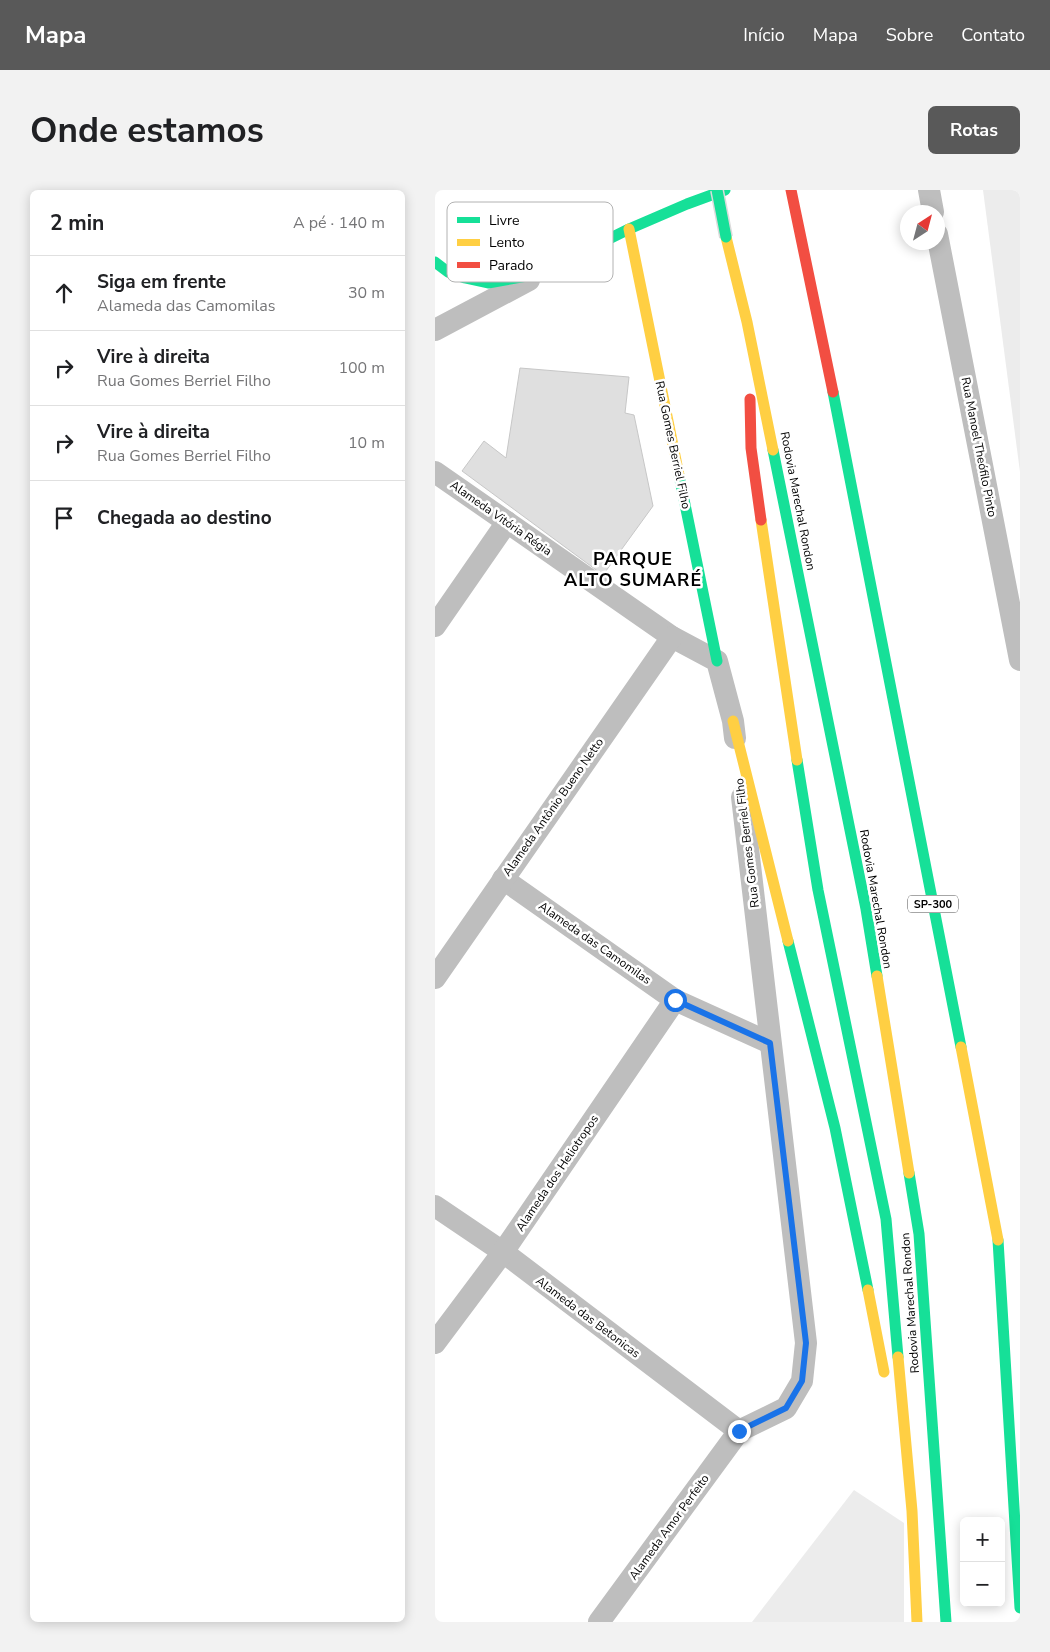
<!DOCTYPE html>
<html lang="pt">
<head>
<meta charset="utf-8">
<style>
	:root { --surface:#fff; --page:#f2f2f2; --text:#202124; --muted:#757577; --line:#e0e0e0; --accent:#595959 }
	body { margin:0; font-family:"Nunito Sans",sans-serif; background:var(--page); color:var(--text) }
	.controls { position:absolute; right:15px; bottom:15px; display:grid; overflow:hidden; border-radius:8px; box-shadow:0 2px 12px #0003 }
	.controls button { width:45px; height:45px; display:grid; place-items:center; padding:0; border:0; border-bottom:1px solid var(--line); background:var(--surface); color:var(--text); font:25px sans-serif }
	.compass { position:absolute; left:465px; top:15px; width:45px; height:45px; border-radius:50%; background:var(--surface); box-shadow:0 2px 12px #0003; rotate:36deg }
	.stop { position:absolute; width:15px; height:15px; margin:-11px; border:4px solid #1a73e8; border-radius:50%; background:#fff }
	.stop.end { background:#1a73e8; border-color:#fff; box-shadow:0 1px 5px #0008 }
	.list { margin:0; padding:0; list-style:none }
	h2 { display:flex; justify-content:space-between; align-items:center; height:65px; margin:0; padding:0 20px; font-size:21px }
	h2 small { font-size:16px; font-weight:400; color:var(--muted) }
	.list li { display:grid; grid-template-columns:32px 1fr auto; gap:15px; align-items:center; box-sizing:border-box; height:75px; padding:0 20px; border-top:1px solid var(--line) }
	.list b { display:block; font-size:19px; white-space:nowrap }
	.list p { margin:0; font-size:16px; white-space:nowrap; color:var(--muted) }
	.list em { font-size:16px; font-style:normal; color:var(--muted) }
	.icon { flex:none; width:28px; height:28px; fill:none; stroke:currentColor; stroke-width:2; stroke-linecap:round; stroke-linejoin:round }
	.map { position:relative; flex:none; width:585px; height:1432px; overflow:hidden; border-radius:8px }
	header { display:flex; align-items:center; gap:30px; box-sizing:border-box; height:70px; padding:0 25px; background:var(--accent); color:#fff }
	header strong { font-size:24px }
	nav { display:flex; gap:28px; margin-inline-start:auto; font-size:18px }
	.intro { display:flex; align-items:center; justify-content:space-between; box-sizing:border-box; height:120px; padding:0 30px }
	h1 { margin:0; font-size:35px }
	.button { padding:12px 22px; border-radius:8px; background:var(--accent); color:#fff; font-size:18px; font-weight:700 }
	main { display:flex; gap:30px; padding:0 30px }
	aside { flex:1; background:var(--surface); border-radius:8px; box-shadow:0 2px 12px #0003 }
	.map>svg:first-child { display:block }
</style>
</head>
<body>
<header>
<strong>Mapa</strong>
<nav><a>Início</a><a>Mapa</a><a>Sobre</a><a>Contato</a></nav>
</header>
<div class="intro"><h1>Onde estamos</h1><a class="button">Rotas</a></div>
<main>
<aside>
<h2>2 min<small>A pé · 140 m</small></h2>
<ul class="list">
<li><svg class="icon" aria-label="ahead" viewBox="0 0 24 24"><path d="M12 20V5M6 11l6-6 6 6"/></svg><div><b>Siga em frente</b><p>Alameda das Camomilas</p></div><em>30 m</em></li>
<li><svg class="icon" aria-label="right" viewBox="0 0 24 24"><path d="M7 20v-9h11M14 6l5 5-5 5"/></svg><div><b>Vire à direita</b><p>Rua Gomes Berriel Filho</p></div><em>100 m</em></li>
<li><svg class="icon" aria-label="right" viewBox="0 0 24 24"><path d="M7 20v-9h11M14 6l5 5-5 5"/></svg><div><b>Vire à direita</b><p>Rua Gomes Berriel Filho</p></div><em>10 m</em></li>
<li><svg class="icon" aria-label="arrive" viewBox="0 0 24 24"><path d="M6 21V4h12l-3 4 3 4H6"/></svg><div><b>Chegada ao destino</b></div></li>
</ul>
</aside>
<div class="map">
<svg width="585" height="1432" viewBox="0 0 585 1432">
	<rect width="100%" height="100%" fill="#fff"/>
	<g fill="#ececec">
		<path d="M548,0h37v282z"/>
		<path d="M419,1300l50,33v99h-152z"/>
	</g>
	<path fill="#dfdfdf" stroke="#c7c7c7" d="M85,178l109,9 -4,36 9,2 19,91 -50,69 -141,-104 22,-30 22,17z"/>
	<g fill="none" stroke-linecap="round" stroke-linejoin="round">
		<g stroke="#bebebe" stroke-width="22">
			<path d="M494,0l4,22"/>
			<path d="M502,44l83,426"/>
			<path d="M0,140l94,-50"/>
			<path d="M0,282l237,165 45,24 16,60 2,17"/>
			<path d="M0,436l72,-104"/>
			<path d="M68,689l172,121 95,43"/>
			<path d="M0,788l237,-341"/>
			<path d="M0,1016l68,46 236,179"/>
			<path d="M0,1153l68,-91 172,-252"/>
			<path d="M164,1432l140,-191 47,-23 16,-27 4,-38 -64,-546"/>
		</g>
		<g stroke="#16e098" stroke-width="11">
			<path d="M0,72l13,10 17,6 23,5 50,-9 91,-45 58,-25 38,-14"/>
			<path d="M398,202l128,655"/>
			<path d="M338,260l93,459 11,67"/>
			<path d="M244,285l38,186"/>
			<path d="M362,570l21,130 68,329 12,138"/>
			<path d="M353,751l47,187 33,162"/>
			<path d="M474,983l10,61 27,388"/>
			<path d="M563,1050l22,368"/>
		</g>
		<g stroke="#ffcf43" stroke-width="11">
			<path d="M194,39l50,246"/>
			<path d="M291,47l21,85 26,128"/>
			<path d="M326,330l36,240"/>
			<path d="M298,531l55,220"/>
			<path d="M442,786l32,197"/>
			<path d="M526,857l37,193"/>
			<path d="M433,1100l16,82"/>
			<path d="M463,1167l14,154 5,111"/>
		</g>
		<g stroke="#f24e42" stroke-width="11">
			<path d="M356,0l42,202"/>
			<path d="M315,209l1,49 10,72"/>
		</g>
		<defs>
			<path id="fast-bridge" d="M282,0l9,47"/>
		</defs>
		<use href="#fast-bridge" stroke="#dbdbdb" stroke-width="14" stroke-linecap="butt"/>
		<use href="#fast-bridge" stroke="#16e098" stroke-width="11"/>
	</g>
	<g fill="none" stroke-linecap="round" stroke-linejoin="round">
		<path stroke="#1a73e8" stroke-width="6" d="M240,810l95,43 36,300 -4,38 -16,27 -47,23"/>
	</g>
	<g text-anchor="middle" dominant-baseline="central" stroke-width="5" stroke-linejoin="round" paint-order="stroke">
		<rect fill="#fff" stroke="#4c4c4c" stroke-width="1" x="473" y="705.5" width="50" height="17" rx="4"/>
		<g font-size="11" font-weight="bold" fill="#000">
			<text x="498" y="714">SP-300</text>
		</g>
		<g font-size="12" fill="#000" stroke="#fff">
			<text transform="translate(238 255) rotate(78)">Rua Gomes Berriel Filho</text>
			<text transform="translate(544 257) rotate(79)">Rua Manoel Theófilo Pinto</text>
			<text transform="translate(363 311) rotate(79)">Rodovia Marechal Rondon</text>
			<text transform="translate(66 328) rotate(35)">Alameda Vitória Régia</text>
			<text transform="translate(118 617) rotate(-55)">Alameda Antônio Bueno Netto</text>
			<text transform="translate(312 653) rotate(-97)">Rua Gomes Berriel Filho</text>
			<text transform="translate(441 709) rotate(80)">Rodovia Marechal Rondon</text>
			<text transform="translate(160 753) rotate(35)">Alameda das Camomilas</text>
			<text transform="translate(122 983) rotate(-56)">Alameda dos Heliotropos</text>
			<text transform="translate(475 1113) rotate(-94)">Rodovia Marechal Rondon</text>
			<text transform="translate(153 1127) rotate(37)">Alameda das Betonicas</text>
			<text transform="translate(234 1337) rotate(-54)">Alameda Amor Perfeito</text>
		</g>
		<g font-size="18" font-weight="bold" letter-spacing="1" fill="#000" stroke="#fff">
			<text x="198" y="369">PARQUE<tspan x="198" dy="21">ALTO SUMARÉ</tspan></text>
		</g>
	</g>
	<rect x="12" y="12" width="166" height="80" rx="8" fill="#fff" stroke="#b2b2b2" stroke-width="1"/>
	<rect x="22" y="27" width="23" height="6" fill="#16e098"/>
	<rect x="22" y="49" width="23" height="7" fill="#ffcf43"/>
	<rect x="22" y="72" width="23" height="6" fill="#f24e42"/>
	<g font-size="14" fill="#000">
		<text x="54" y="35">Livre</text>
		<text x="54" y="57">Lento</text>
		<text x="54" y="80">Parado</text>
	</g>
</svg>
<div class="controls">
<button>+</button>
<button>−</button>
</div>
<svg class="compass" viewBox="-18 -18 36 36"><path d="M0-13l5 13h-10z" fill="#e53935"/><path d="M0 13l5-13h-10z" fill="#757577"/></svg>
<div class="stop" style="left:240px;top:810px"></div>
<div class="stop end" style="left:304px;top:1241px"></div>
</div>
</main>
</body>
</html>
